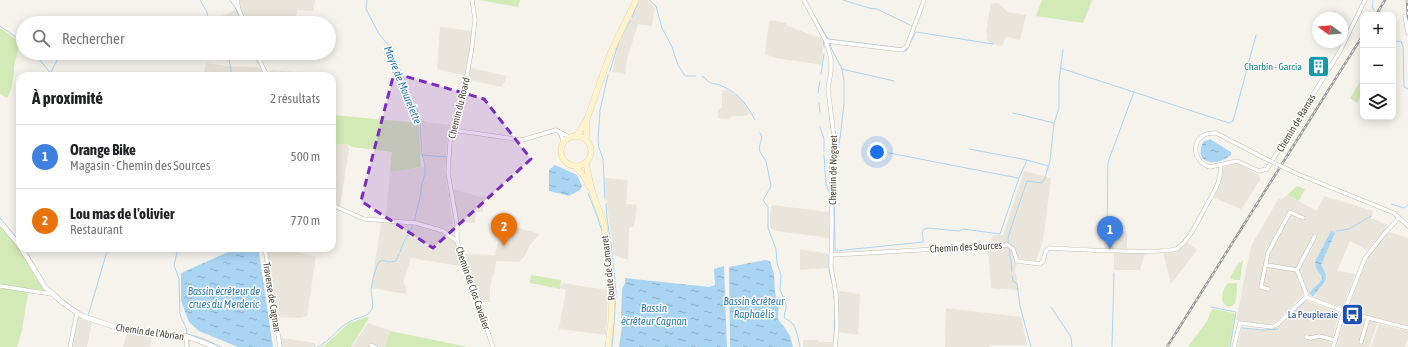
<!DOCTYPE html>
<html lang="fr">
<head>
<meta charset="utf-8">
<style>
	:root { --surface:#fff; --page:#f2f2f2; --text:#202124; --muted:#757577; --line:#e0e0e0; --accent:#0f766e }
	body { margin:0; font-family:"Asap Condensed",sans-serif; background:var(--page); color:var(--text) }
	.controls { position:absolute; right:12px; top:12px; display:grid; overflow:hidden; border-radius:8px; box-shadow:0 2px 10px #0003 }
	.controls button { width:36px; height:36px; display:grid; place-items:center; padding:0; border:0; border-bottom:1px solid var(--line); background:var(--surface); color:var(--text); font:20px sans-serif }
	.compass { position:absolute; left:1312px; top:12px; width:36px; height:36px; border-radius:50%; background:var(--surface); box-shadow:0 2px 10px #0003; rotate:286deg }
	.you { position:absolute; left:877px; top:152px; width:14px; height:14px; margin:-10px; border:3px solid #fff; border-radius:50%; background:#1a73e8; box-shadow:0 0 0 6px #1a73e833 }
	.badge { display:grid; place-items:center; width:26px; height:26px; border-radius:50%; background:var(--accent); color:#fff; font-size:13px; font-weight:700 }
	.pin { position:absolute; translate:-50% -33px; filter:drop-shadow(0 1px 2px #0008) }
	.pin::after { content:''; position:absolute; top:21px; width:14px; height:12px; background:inherit; clip-path:polygon(0 0,100% 0,50% 100%) }
	.list { margin:0; padding:0; list-style:none }
	h2 { display:flex; justify-content:space-between; align-items:center; height:52px; margin:0; padding:0 16px; font-size:17px }
	h2 small { font-size:13px; font-weight:400; color:var(--muted) }
	.list li { display:grid; grid-template-columns:26px 1fr auto; gap:12px; align-items:center; box-sizing:border-box; height:64px; padding:0 16px; border-top:1px solid var(--line) }
	.list b { display:block; font-size:15px; white-space:nowrap }
	.list p { margin:0; font-size:13px; white-space:nowrap; color:var(--muted) }
	.list em { font-size:13px; font-style:normal; color:var(--muted) }
	.icon { flex:none; width:22px; height:22px; fill:none; stroke:currentColor; stroke-width:2; stroke-linecap:round; stroke-linejoin:round }
	.map { position:relative; flex:none; width:1408px; height:347px; overflow:hidden }
	.search { position:absolute; background:var(--surface); box-shadow:0 2px 10px #0003; left:16px; top:16px; width:320px; height:44px; display:flex; align-items:center; gap:10px; box-sizing:border-box; padding:0 14px; border-radius:22px; color:var(--muted); font-size:15px }
	.panel { position:absolute; background:var(--surface); box-shadow:0 2px 10px #0003; left:16px; top:72px; width:320px; height:180px; border-radius:12px }
	.map>svg:first-child { display:block }
</style>
</head>
<body>
<div class="map">
<svg width="1408" height="347" viewBox="0 0 1408 347">
	<defs>
		<pattern id="water-ripples" width="26" height="14" patternUnits="userSpaceOnUse"><rect width="26" height="14" fill="#a9d4f2"/><path d="M2 4q2-2 4 0t4 0M15 11q2-2 4 0t4 0" fill="none" stroke="#8caec5"/></pattern>
	</defs>
	<rect width="100%" height="100%" fill="#f6f3ec"/>
	<g fill="#eae5da">
		<path d="M239,0h76l-2,11 -16,-1 -2,13h-83v-3l24,-10z"/>
		<path d="M640,0h7l8,8 -3,18 -14,-2 -11,35 -2,15 -13,-2 6,-26z"/>
		<path d="M998,3l10,9 18,3 -6,25 -14,-3 -4,9 -11,-2 -5,-5 1,-2 -1,-6 5,-27z"/>
		<path d="M773,20l12,3 3,3 29,11h4l2,11 -1,17 -46,-7 -11,-4 4,-33z"/>
		<path d="M440,27l32,4 -2,37 37,8 -5,11 -34,-7 -5,-5 -26,-6z"/>
		<path d="M206,63l20,3 33,1 6,9h-62z"/>
		<path d="M270,70l61,5v1h-62z"/>
		<path d="M727,89l18,13 5,12 -6,2h-10l-6,3 -10,-1v-8l4,-3v-15z"/>
		<path d="M421,118l5,4 24,3 -3,18 -2,27 11,75 5,21 -50,-8 -8,25 3,4v7l-35,-6 10,-65 4,-1 1,-5 4,-45 34,-5z"/>
		<path d="M347,144l2,5 -9,57 -8,-2v-59z"/>
		<path d="M1234,164h5l19,11 3,4 -20,30 -29,-12 12,-30z"/>
		<path d="M1024,171l27,7 -8,63 -7,20 -18,-3 -3,13 4,19 -28,-2 -3,-41 5,-12h10z"/>
		<path d="M605,178l23,2 -2,24 11,1 -3,21 -5,2 -1,32 -14,-5 -9,-64z"/>
		<path d="M453,189l31,9 -1,14h-7l-1,11 -18,-1z"/>
		<path d="M1287,195l30,16 7,-15 49,15 -2,7 18,7 -22,25 -17,-9 -13,30 19,3 -14,33 -28,-9 4,-9 6,-5 -3,-22 14,-28 -19,34 6,9 -1,4 -12,12 -6,2 -28,28 -9,2 -30,-5 15,-74 28,-48 2,2z"/>
		<path d="M772,205l57,7v26l-52,-7 -7,-3v-14l1,-7z"/>
		<path d="M502,223l38,11 -10,11 -6,12 -5,5 -23,-1 -2,14 -2,1 -2,11v15h-9l-16,-48 30,1z"/>
		<path d="M1105,231h22v18l18,4 -5,17h-26v-18l-10,-3z"/>
		<path d="M1389,232l19,6v88l-29,-8 -10,29h-33l9,-31 23,-60z"/>
		<path d="M1186,241l11,9 -26,34 -8,-32 13,-1z"/>
		<path d="M267,248h17l32,9 -9,59 -8,2 -22,-1 -8,-50z"/>
		<path d="M800,249l28,5v14l-28,2z"/>
		<path d="M562,283l46,7 -2,45 -47,-6 7,-39 -6,-2z"/>
		<path d="M839,291l21,3 -2,41 -21,-3z"/>
		<path d="M1305,300l32,12 2,2 -9,33h-93l5,-20 23,3 10,-2 7,-5z"/>
		<path d="M946,308l75,9 6,28h-36l-3,2h-43z"/>
		<path d="M77,317l15,6 -5,24h-15z"/>
		<path d="M368,323l22,7 -5,17h-33z"/>
		<path d="M1379,324l29,7v8l-3,8h-34z"/>
		<path d="M127,332l25,4 -2,11h-27z"/>
		<path d="M281,338l29,4 6,2 -1,3h-34z"/>
		<path d="M803,340h14l3,2h13v5h-30z"/>
	</g>
	<g fill="#d2eab5">
		<path d="M478,0h42l-2,7z"/>
		<path d="M1042,0h50l-9,23 -47,-7z"/>
		<path d="M0,28l20,14 -6,25v6l-3,17 -4,8 -7,-4z"/>
		<path d="M1360,82l3,2v9l-6,10 -7,-5z"/>
		<path d="M332,115l87,8 2,44 -31,5 2,-20 -40,-5 -5,-3 -15,1z"/>
		<path d="M1297,186l8,3 -6,12 -12,-6z"/>
		<path d="M0,224c8,9 15,18 21,28 9,13 14,28 25,40l-46,-8z"/>
		<path d="M1243,260l-3,20h-5l-5,-2c4,-7 7,-14 13,-18z"/>
		<path d="M531,275l30,5 -1,9 -30,-6z"/>
		<path d="M1228,283h9v9l-2,12 -6,3c-11,-3 -7,-18 -1,-24z"/>
		<path d="M0,287l28,6 -6,37 -5,17h-17z"/>
		<path d="M1214,309l20,4 1,2 -6,32h-41l19,-26 4,-10z"/>
		<path d="M367,317l2,1 -18,29h-31l5,-2 24,-22z"/>
		<path d="M390,331l78,16h-83z"/>
	</g>
	<g fill="url(#water-ripples)">
		<path d="M1210,139l21,13v3c-14,12 -38,10 -28,-13z"/>
		<path d="M555,165l22,10 5,11 -2,4 -11,6 -20,-5v-21z"/>
		<path d="M1331,231l4,2 -14,32c11,18 1,17 -8,32l-4,-4 12,-12 1,-4 -6,-9 -1,-6z"/>
		<path d="M237,248h23l-1,5 14,94h-35l-39,-16 -10,-9 -8,-21v-28z"/>
		<path d="M765,260l5,1 4,13 1,19 4,12 -1,11 1,5 6,7 5,8 3,11h-63l-1,-80z"/>
		<path d="M724,266l3,81h-108l3,-21 -1,-8 1,-29 3,-6v-5l84,9 6,-2 -1,-16z"/>
	</g>
	<g fill="none" stroke-linecap="round" stroke-linejoin="round">
		<g stroke="#a9d4f2" stroke-width="1">
			<path d="M200,0l7,12 2,11"/>
			<path d="M367,0l-1,9 13,25 11,13 14,32 1,9 12,22 3,11 2,34 3,9v10l-4,13v6l-7,29"/>
			<path d="M649,0l7,6 6,22 10,19 6,18 7,11h11"/>
			<path d="M843,0l26,8 8,1 35,17"/>
			<path d="M1373,0l-1,7 2,3"/>
			<path d="M234,5l8,18"/>
			<path d="M814,15l14,24 74,9"/>
			<path d="M632,17l7,-17"/>
			<path d="M0,26l23,16"/>
			<path d="M621,37l9,-16"/>
			<path d="M823,39l1,8"/>
			<path d="M911,42l5,-10 77,12"/>
			<path d="M1393,42l8,-1 2,5 1,41 4,2"/>
			<path d="M832,43l-2,1c1,6 9,18 12,25l52,12"/>
			<path d="M903,51h3l3,-5"/>
			<path d="M34,53l19,23"/>
			<path d="M169,53l21,4"/>
			<path d="M228,53l4,23"/>
			<path d="M254,53l4,10"/>
			<path d="M1060,68l169,55 4,-2 2,-7 21,-79"/>
			<path d="M842,69l2,13v22l-4,34 -6,32 1,81 88,-9v-4l-1,-5 2,-4 4,-1 31,3 4,-2 37,5 19,-56 8,-18"/>
			<path d="M610,71l9,-30"/>
			<path d="M51,72l10,-19"/>
			<path d="M821,74l3,-20"/>
			<path d="M702,76c4,2 4,4 7,6 4,2 9,2 13,4 18,8 24,18 33,34"/>
			<path d="M818,93l2,-12"/>
			<path d="M819,103l1,9"/>
			<path d="M1013,113l41,10"/>
			<path d="M820,127l4,12v13"/>
			<path d="M760,133l2,4 -3,11 1,4 6,9 5,25 -2,4 -6,10 5,7v21l8,21 1,14 4,12 -1,15 6,14v4l-2,9c2,3 5,3 8,6 4,4 7,18 8,24"/>
			<path d="M449,140l6,-24"/>
			<path d="M969,149l58,11 21,6"/>
			<path d="M889,153l129,25"/>
			<path d="M422,155l25,2"/>
			<path d="M824,155l2,29 4,10"/>
			<path d="M449,187l1,10"/>
			<path d="M588,193l9,23 6,18"/>
			<path d="M605,199l-2,-40 -4,-11 -1,-8 2,-30 8,-35"/>
			<path d="M606,204l1,14 3,20"/>
			<path d="M1391,204l13,4 4,-3"/>
			<path d="M0,218l20,24"/>
			<path d="M1107,228l1,-66 26,-70"/>
			<path d="M1336,231l13,-2 22,-13"/>
			<path d="M611,242l5,49 -2,33 -2,23"/>
			<path d="M1008,244v-7l19,-56 15,2 3,-5 5,-17 4,-38 5,-15v-27l4,-32"/>
			<path d="M1009,247l3,24"/>
			<path d="M24,248l2,2"/>
			<path d="M178,248l-4,17 5,14 1,35c2,7 7,13 7,20l15,4 19,9"/>
			<path d="M400,252l3,-8 10,-19"/>
			<path d="M28,254l6,11"/>
			<path d="M829,255v16l4,15"/>
			<path d="M1012,276l1,5 4,3 3,22 11,41"/>
			<path d="M833,289l2,15 -1,38"/>
			<path d="M62,299l11,8"/>
			<path d="M1051,307l20,30 1,10"/>
			<path d="M1211,307l25,5 -6,35"/>
			<path d="M88,316l20,-68"/>
			<path d="M1290,319c3,-6 9,-12 14,-17"/>
			<path d="M1242,328l22,2 14,-1"/>
			<path d="M163,333l11,1"/>
			<path d="M189,340v7"/>
			<path d="M317,347c14,-6 21,-20 34,-26 7,-4 18,-4 21,-12 2,-6 -1,-13 -1,-19 1,-9 4,-19 7,-27l4,-3 6,2 8,-1 3,-7"/>
			<path d="M605,347l1,-4"/>
			<path d="M1112,347l2,-74"/>
		</g>
		<defs>
			<g id="minor">
				<path d="M237,0l1,7 6,16"/>
				<path d="M472,0l3,19 -3,28 -7,39 -15,56 -2,31 9,51v17l4,13 32,93"/>
				<path d="M804,0l22,41 5,18v12l-3,18 6,48 -3,36 1,48 -1,46 5,27 1,32 -2,21"/>
				<path d="M1405,16l3,17"/>
				<path d="M826,41l76,9 5,-4 17,-46"/>
				<path d="M256,53l11,23"/>
				<path d="M453,130l69,10 34,-10 15,8"/>
				<path d="M560,132l4,11"/>
				<path d="M1266,159l-50,-26c-24,-2 -28,27 -6,34l27,-6 22,10 8,-2 73,-118 25,-51"/>
				<path d="M1300,175l94,38 14,13"/>
				<path d="M332,205l32,14 52,4 17,5 10,3 14,10"/>
				<path d="M265,248l15,99"/>
				<path d="M831,255l177,-10 5,4 4,12 23,3 3,-3 3,-10 3,-3c19,1 119,7 129,0 12,-9 20,-27 27,-40 7,-13 18,-28 15,-43"/>
				<path d="M1266,265l31,5 9,23v4"/>
				<path d="M1297,270l18,-34"/>
				<path d="M0,286l51,8"/>
				<path d="M1268,289l-7,-2 7,-34 22,-41 13,6"/>
				<path d="M186,336l1,11"/>
				<path d="M1306,337l5,1 8,-2 16,4"/>
				<path d="M1361,342l7,-24"/>
				<path d="M371,345l4,2"/>
				<path d="M70,347l7,-34"/>
				<path d="M1234,347l6,-24 32,4 6,-3 28,-27 43,16 59,15"/>
				<path d="M1333,347l10,-33 22,-56 20,-25 14,-15"/>
			</g>
			<g id="tertiary">
				<path d="M233,0l5,7"/>
				<path d="M0,222l20,24"/>
				<path d="M21,248l24,39 18,16 19,13 36,12 48,8h20l29,11"/>
			</g>
			<g id="secondary">
				<circle cx="576" cy="151" r="15"/>
				<path d="M576,137l11,-18 23,-65 26,-54"/>
				<path d="M586,140l1,-19"/>
				<path d="M586,163l6,28 12,33 2,16 6,53 -1,28 -3,26"/>
				<path d="M576,167l8,9 5,11"/>
			</g>
		</defs>
		<use href="#minor" stroke="#c2bbae" stroke-width="4.5"/>
		<use href="#tertiary" stroke="#c2bbae" stroke-width="5.5"/>
		<use href="#secondary" stroke="#d6c79b" stroke-width="6"/>
		<use href="#minor" stroke="#fff" stroke-width="3.5"/>
		<use href="#tertiary" stroke="#fff" stroke-width="4.5"/>
		<use href="#secondary" stroke="#fff3cd" stroke-width="5.5"/>
		<defs>
			<g id="rail">
				<path d="M1407,0l1,18"/>
				<path d="M1376,15l9,-15"/>
				<path d="M1167,347l196,-312"/>
			</g>
		</defs>
		<use href="#rail" stroke="#9a9a9a" stroke-width="2.5"/>
		<use href="#rail" stroke="#fff" stroke-width="1" stroke-dasharray="3" stroke-linecap="butt"/>
		<defs>
			<path id="minor-bridge" d="M1266,159l34,16"/>
		</defs>
		<use href="#minor-bridge" stroke="#c2bbae" stroke-width="4.5" stroke-linecap="butt"/>
		<use href="#minor-bridge" stroke="#fff" stroke-width="3.5"/>
	</g>
	<path fill="#7b2cbf" fill-opacity="0.2" stroke="#7b2cbf" stroke-width="3" stroke-dasharray="8 5" stroke-linejoin="round" d="M394,73l90,26 47,60 -98,89 -72,-47z"/>
	<defs>
		<symbol id="building-square" viewBox="-11 -11 22 22"><rect x="-9" y="-9" width="18" height="18" rx="4" fill="#0f9aa8" stroke="#fff"/><path d="M-4-6H4V6H1V3H-1V6H-4ZM-2.5-4.3h1.7v1.8h-1.7ZM.8-4.3h1.7v1.8H.8ZM-2.5-1h1.7V.8h-1.7ZM.8-1h1.7V.8H.8Z" fill="#fff"/></symbol>
		<symbol id="bus-square" viewBox="-11 -11 22 22"><rect x="-9" y="-9" width="18" height="18" rx="4" fill="#1a4fb4" stroke="#fff"/><path d="M-5-6H5V4H4V6H2V4H-2V6H-4V4H-5ZM-3.5-4V0h7V-4ZM-3.5 1.2v1.5H-2V1.2ZM2 1.2v1.5H3.5V1.2Z" fill="#fff"/></symbol>
	</defs>
	<g fill-rule="evenodd">
		<use href="#building-square" x="1306" y="54" width="25" height="25"/>
		<use href="#bus-square" x="1340" y="302" width="25" height="25"/>
	</g>
	<g text-anchor="middle" dominant-baseline="central" stroke-width="3" stroke-linejoin="round" paint-order="stroke">
		<g font-size="10" fill="#0d838f" stroke="#fff" text-anchor="end">
			<text x="1302" y="66">Charbin - Garcia</text>
		</g>
		<g font-size="10" fill="#4b4439" stroke="#fff">
			<text transform="translate(459 108) rotate(-76)">Chemin du Roard</text>
			<text transform="translate(1296 123) rotate(-59)">Chemin de Ramas</text>
			<text transform="translate(833 170) rotate(-89)">Chemin de Nogaret</text>
			<text transform="translate(966 247) rotate(-3)">Chemin des Sources</text>
			<text transform="translate(608 268) rotate(-96)">Route de Camaret</text>
			<text transform="translate(473 288) rotate(71)">Chemin de Clos Cavalier</text>
			<text transform="translate(272 297) rotate(81)">Traverse de Cagnan</text>
			<text transform="translate(150 332) rotate(8)">Chemin de l'Abrian</text>
		</g>
		<g font-size="10" fill="#164399" stroke="#fff" text-anchor="end">
			<text x="1338" y="314">La Peupleraie</text>
		</g>
		<g font-size="11" font-style="italic" fill="#2e7ab2" stroke="#fff">
			<text transform="translate(403 85) rotate(68)">Mayre de Mourelette</text>
			<text x="224" y="291">Bassin écrêteur de<tspan x="224" dy="13">crues du Merderic</tspan></text>
			<text x="754" y="301">Bassin écrêteur<tspan x="754" dy="13">Raphaélis</tspan></text>
			<text x="654" y="308">Bassin<tspan x="654" dy="13">écrêteur Cagnan</tspan></text>
		</g>
	</g>
</svg>
<div class="controls">
<button>+</button>
<button>−</button>
<button><svg class="icon" aria-label="layers" viewBox="0 0 24 24"><path d="M12 4l9 5-9 5-9-5zM3 14l9 5 9-5"/></svg></button>
</div>
<svg class="compass" viewBox="-18 -18 36 36"><path d="M0-13l5 13h-10z" fill="#e53935"/><path d="M0 13l5-13h-10z" fill="#757577"/></svg>
<div class="you"></div>
<div class="pin badge" style="left:1110px;top:249px;background:#3f7fe0">1</div>
<div class="pin badge" style="left:504px;top:246px;background:#e8710a">2</div>
<div class="search"><svg class="icon" aria-label="search" viewBox="0 0 24 24"><circle cx="10" cy="10" r="6"/><path d="M15 15l6 6"/></svg>Rechercher</div>
<section class="panel">
<h2>À proximité<small>2 résultats</small></h2>
<ul class="list">
<li><span class="badge" style="background:#3f7fe0">1</span><div><b>Orange Bike</b><p>Magasin · Chemin des Sources</p></div><em>500 m</em></li>
<li><span class="badge" style="background:#e8710a">2</span><div><b>Lou mas de l'olivier</b><p>Restaurant</p></div><em>770 m</em></li>
</ul>
</section>
</div>
</body>
</html>
